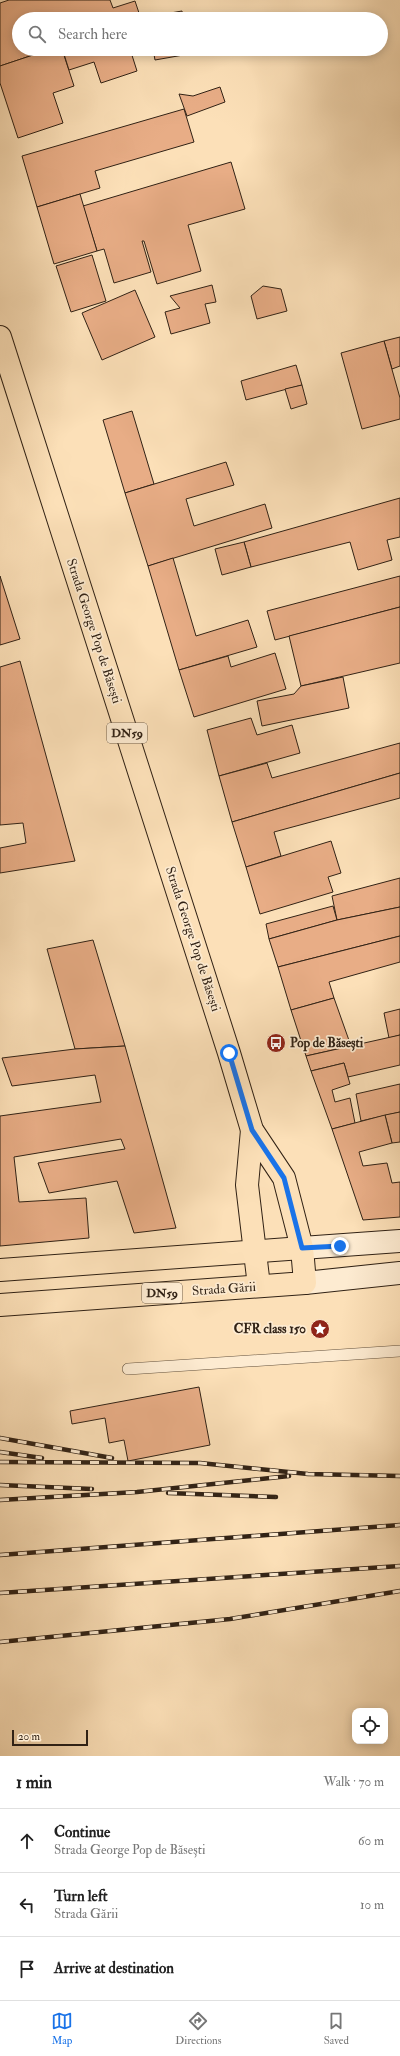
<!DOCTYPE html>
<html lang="en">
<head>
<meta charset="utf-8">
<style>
	:root { --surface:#fff; --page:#f6f6f6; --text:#222; --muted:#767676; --line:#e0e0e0; --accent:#1a73e8 }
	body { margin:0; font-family:"IM FELL Double Pica",serif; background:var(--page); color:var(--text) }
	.controls { position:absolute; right:12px; bottom:12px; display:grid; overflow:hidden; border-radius:8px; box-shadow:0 2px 10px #0003 }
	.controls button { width:36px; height:36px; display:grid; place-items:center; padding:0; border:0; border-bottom:1px solid var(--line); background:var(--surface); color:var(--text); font:20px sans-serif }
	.scale { position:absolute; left:12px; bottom:10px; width:76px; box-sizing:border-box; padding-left:4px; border:2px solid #312215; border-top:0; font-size:11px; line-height:14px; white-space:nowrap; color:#312215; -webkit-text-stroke:3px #fdebd1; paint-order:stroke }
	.stop { position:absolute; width:12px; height:12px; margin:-9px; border:3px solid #1a73e8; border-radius:50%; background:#fff }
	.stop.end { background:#1a73e8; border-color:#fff; box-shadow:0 1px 4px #0008 }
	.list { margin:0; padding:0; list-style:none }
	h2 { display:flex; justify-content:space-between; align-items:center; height:52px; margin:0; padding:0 16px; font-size:17px }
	h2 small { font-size:13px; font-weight:400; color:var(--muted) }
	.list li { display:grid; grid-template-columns:26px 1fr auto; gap:12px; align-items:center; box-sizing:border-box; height:64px; padding:0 16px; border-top:1px solid var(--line) }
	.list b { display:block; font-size:15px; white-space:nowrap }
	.list p { margin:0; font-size:13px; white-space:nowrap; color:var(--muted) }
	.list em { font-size:13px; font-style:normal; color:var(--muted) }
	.icon { flex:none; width:22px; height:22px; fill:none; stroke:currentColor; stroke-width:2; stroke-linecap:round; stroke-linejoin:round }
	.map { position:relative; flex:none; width:400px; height:1756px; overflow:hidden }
	.search { position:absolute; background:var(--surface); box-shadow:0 2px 10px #0003; left:12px; right:12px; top:12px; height:44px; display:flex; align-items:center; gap:10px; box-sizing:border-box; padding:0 14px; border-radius:22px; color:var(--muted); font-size:15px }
	.sheet { height:244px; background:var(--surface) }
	nav { display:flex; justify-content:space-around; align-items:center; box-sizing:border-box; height:56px; border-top:1px solid var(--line); background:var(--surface); font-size:11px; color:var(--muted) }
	nav a { display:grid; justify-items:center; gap:2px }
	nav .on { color:var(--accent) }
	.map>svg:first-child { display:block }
</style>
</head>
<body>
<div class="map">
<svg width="400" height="1756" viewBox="0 0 400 1756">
	<rect width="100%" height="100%" fill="#fce0b8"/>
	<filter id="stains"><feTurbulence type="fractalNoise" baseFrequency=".005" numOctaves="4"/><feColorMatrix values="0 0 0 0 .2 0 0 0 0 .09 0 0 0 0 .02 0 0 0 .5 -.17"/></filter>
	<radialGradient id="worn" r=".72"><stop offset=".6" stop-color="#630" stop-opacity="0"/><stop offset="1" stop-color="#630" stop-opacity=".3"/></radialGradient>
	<g fill="#e8ad86" stroke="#312215">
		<path d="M9,0h101l3,8 22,-7 6,18h-122v30h32l-51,17v-63z"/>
		<path d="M182,11l1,8h-36v-2z"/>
		<path d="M51,49h11l12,37 -21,7 10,30 -45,15 -18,-55v-17z"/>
		<path d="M70,49h60l7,22 -36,12 -7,-21 -25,8 -6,-19z"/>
		<path d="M153,49h35l1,5 -34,6z"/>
		<path d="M220,87l5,15 -38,14 -8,-22 14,2z"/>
		<path d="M184,109l10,33 -99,29 5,17 -63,19 -15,-51z"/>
		<path d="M231,162l14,47 -57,16 13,46 -44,13 -13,-43h-2l9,31 -37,11 -10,-34 -7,2 -14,-45z"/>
		<path d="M80,194l17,57 -43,13 -17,-57z"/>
		<path d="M92,255l14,46 -35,11 -15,-46z"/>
		<path d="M212,285l4,17 -11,2 5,19 -39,11 -6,-22 15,-4 -10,-12z"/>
		<path d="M263,286l18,3 6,22 -30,8 -6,-23z"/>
		<path d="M135,290l20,47 -53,23 -20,-47z"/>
		<path d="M400,337v29l-8,3 -8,-28z"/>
		<path d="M384,341l16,57v21l-38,10 -21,-76z"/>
		<path d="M296,365l6,20 -56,15 -5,-19z"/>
		<path d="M302,385l5,19 -16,5 -6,-20z"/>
		<path d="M132,411l22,73 -29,9 -22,-73z"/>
		<path d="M226,462l8,23 -48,14 8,27 71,-22 7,24 -124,38 -23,-73z"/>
		<path d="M400,498v39l-13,3 5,20 -34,10 -8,-28 -99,25 -7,-25z"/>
		<path d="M244,542l7,25 -29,8 -7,-26z"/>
		<path d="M173,558l23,78 52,-16 9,27 -78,23 -31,-104z"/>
		<path d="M0,576l20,63 -20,6z"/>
		<path d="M400,576v31l-125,33 -8,-29z"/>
		<path d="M400,607v56l-99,23 -12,-50z"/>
		<path d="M275,653l11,36 -92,28 -15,-47 49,-14 3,11z"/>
		<path d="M20,661l55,200 -75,12v-25l26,-5 -3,-20 -23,2v-158z"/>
		<path d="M343,677l6,31 -87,18 -5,-25 37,-7 7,-8z"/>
		<path d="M251,718l6,17 35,-10 8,28 -81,23 -12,-46z"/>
		<path d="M400,743v30l-168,49 -13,-46 48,-13 5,15z"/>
		<path d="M400,773v25l-126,34 7,24 -35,11 -14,-45z"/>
		<path d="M331,841l10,32 -13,4 5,15 -73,22 -14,-47z"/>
		<path d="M400,878v29l-63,13 -5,-24z"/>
		<path d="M333,906l4,14 -68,19 -3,-15z"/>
		<path d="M400,907v29l-122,31 -9,-28 68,-19z"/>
		<path d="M400,936v26l-71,20 5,16 -43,12 -13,-43z"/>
		<path d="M93,940l32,106 -50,3 -28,-100z"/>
		<path d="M334,998l17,48 -45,10 -15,-46z"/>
		<path d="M400,1009v26l-11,3 -5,-25z"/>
		<path d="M400,1035v30l-52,12 -4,-14 -33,8 -5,-15z"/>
		<path d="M125,1046l51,182 -42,5 -17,-52 -68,12 -11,-30 87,-14 -4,-10 -107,18 5,45 67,-4 3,40 -89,8v-130l101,-14 -6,-27 -83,11 -10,-28 73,-9z"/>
		<path d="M344,1063l6,21 -18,6 3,12 15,-4 5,25 -23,6 -21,-58z"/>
		<path d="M400,1084v28l-39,9 -5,-27z"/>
		<path d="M400,1112v30l-8,1 -7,-28z"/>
		<path d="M385,1115l7,28 -33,9 4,14 24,-3 5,20 8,-1v35l-37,3 -31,-91z"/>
		<path d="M199,1387l11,58 -82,16 -4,-21 -15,3 -4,-25 -33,6 -2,-13z"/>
	</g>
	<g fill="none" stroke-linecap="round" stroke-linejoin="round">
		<defs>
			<path id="lane" d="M128,1369l272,-18"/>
			<g id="secondary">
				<path d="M302,1248l98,-7"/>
				<path d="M305,1283l95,-10"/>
			</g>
			<g id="primary">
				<path d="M0,337l229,716 23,77 32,48 18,70 3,35 -305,22"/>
				<path d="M252,1130l-5,55 12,101"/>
				<path d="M0,1270l302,-22"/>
			</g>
		</defs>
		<use href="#lane" stroke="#64523e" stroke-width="12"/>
		<use href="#secondary" stroke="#312215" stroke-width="24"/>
		<use href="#primary" stroke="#312215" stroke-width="24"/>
		<use href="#lane" stroke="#fdebd1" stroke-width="11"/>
		<use href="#secondary" stroke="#fdebd1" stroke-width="22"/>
		<use href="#primary" stroke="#fce0b8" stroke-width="22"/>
		<defs>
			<g id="rail">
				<path d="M0,1438l112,20"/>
				<path d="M0,1452l42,6"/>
				<path d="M0,1462l200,1 108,11 92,2"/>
				<path d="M0,1485l92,4"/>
				<path d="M168,1493l108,4"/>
				<path d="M0,1500l137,-8 152,-16"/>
				<path d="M0,1555l400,-30"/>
				<path d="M0,1593l400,-27"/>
				<path d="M0,1642l230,-23 170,-28"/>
			</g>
		</defs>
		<use href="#rail" stroke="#312215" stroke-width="4.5"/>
		<use href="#rail" stroke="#fdebd1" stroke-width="3" stroke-dasharray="9" stroke-linecap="butt"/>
	</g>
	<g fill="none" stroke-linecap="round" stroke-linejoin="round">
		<path stroke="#1a73e8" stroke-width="5" d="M229,1053l23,77 32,48 18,70 38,-2"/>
	</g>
	<defs>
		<symbol id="bus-disc" viewBox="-11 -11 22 22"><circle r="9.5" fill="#8f2418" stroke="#fdebd1"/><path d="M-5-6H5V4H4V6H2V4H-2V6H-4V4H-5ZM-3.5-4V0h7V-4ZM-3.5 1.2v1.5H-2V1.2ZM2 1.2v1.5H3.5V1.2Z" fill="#fff"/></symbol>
		<symbol id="sight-disc" viewBox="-11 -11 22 22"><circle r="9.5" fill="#8f2418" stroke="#fdebd1"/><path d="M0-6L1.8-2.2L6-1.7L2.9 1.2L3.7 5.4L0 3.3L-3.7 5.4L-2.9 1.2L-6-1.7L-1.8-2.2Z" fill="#fff"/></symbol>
	</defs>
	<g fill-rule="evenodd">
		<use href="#bus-disc" x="265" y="1032" width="22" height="22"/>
		<use href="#sight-disc" x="309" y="1318" width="22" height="22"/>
	</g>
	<g text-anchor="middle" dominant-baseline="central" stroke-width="3.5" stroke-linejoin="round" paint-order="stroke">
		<g fill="#fdebd1" stroke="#6e5e4d" stroke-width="1">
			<rect x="107" y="723" width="40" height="20" rx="3"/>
			<rect x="142" y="1283" width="40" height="20" rx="3"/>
		</g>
		<g font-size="12" font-weight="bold" fill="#312215">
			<text x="127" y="733">DN59</text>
			<text x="162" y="1293">DN59</text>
		</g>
		<g font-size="13" fill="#312215" stroke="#fdebd1">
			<text transform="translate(94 631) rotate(72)">Strada George Pop de Băsești</text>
			<text transform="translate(193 939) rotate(72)">Strada George Pop de Băsești</text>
			<text transform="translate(224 1289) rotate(-4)">Strada Gării</text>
		</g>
		<g font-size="13" font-weight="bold" fill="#312215" stroke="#fdebd1" text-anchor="start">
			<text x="290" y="1043">Pop de Băsești</text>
			<text x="306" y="1329" text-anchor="end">CFR class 150</text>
		</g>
	</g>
	<rect width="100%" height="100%" filter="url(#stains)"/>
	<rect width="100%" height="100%" fill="url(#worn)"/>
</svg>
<div class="controls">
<button><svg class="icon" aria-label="locate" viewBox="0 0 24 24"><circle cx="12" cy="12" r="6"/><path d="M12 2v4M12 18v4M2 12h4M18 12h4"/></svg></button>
</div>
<div class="scale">20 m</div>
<div class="stop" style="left:229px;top:1053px"></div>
<div class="stop end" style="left:340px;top:1246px"></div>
<div class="search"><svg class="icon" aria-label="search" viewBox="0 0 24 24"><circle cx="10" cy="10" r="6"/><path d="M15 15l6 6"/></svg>Search here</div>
</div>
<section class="sheet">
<h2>1 min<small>Walk · 70 m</small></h2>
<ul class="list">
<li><svg class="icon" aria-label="ahead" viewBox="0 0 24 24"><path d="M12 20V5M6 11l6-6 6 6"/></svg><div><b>Continue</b><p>Strada George Pop de Băsești</p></div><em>60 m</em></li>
<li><svg class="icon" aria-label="left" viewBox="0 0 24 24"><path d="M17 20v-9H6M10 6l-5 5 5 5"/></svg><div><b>Turn left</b><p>Strada Gării</p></div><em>10 m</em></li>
<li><svg class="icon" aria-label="arrive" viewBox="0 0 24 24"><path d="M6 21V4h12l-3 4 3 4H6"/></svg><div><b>Arrive at destination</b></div></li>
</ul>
</section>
<nav>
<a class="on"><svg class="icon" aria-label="map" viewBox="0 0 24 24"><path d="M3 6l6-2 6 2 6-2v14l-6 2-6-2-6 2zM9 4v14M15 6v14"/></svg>Map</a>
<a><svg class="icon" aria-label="directions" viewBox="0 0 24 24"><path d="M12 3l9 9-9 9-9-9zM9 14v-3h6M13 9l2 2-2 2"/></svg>Directions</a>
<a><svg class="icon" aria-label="saved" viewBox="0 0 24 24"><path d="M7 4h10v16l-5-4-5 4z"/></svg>Saved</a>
</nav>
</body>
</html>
